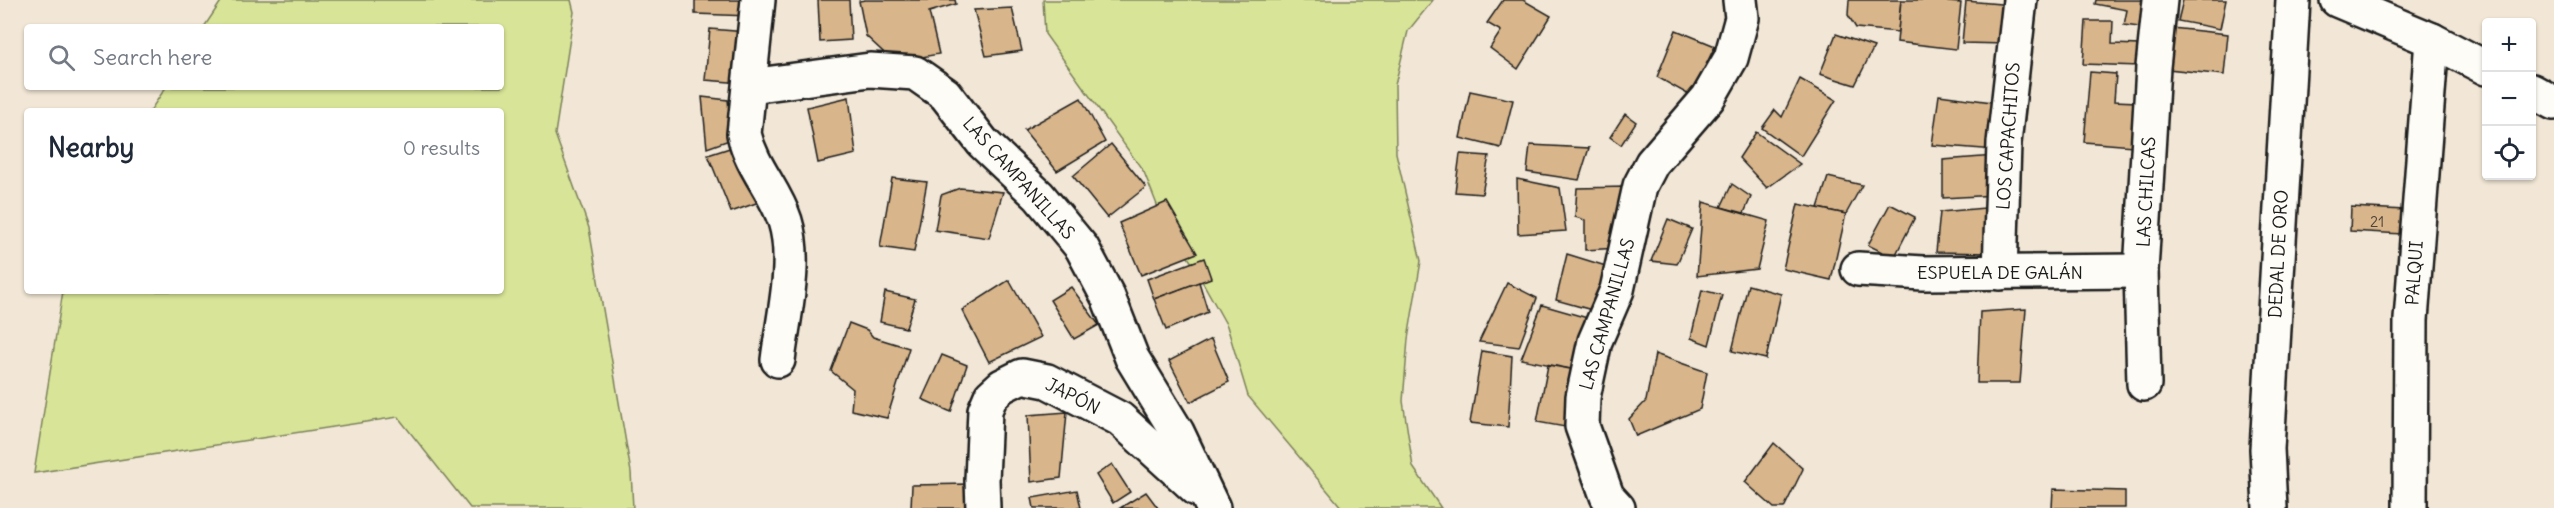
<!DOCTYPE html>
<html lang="en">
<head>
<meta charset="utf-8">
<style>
	:root { --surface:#fff; --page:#f2f2f3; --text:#1f2937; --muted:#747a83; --line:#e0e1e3 }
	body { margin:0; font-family:Delius,sans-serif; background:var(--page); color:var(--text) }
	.controls { position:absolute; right:18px; top:18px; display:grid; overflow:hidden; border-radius:6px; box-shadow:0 2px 4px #0004 }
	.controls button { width:54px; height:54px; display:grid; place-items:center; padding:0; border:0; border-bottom:2px solid var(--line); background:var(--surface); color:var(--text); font:30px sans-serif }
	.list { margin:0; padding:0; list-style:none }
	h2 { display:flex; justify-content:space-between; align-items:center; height:78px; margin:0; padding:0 24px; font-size:26px }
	h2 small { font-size:20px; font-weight:400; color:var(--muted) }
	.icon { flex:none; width:33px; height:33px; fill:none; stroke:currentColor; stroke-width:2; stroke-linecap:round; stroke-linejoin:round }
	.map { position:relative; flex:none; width:2554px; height:508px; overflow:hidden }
	.search { position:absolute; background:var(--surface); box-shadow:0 2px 4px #0004; left:24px; top:24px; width:480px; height:66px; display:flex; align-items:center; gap:15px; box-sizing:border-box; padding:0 21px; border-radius:6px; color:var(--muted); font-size:22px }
	.panel { position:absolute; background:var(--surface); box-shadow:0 2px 4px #0004; left:24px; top:108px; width:480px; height:186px; border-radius:6px }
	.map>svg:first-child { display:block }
</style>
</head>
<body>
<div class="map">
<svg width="2554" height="508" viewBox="0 0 2554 508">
	<rect width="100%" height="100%" fill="#f2e7d6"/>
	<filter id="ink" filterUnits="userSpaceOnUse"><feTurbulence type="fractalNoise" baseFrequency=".0167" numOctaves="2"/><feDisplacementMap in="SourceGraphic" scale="12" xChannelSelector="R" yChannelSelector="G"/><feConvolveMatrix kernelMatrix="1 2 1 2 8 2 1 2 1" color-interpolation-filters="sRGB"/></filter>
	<g filter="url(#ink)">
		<g fill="#d8e497" stroke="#7a805a" stroke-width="1.5">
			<path d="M222,0h349l3,12 -19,122 34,94 42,244 2,36h-163l-72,-91 -364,56 29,-182h438v-180h-351l16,-24h335v-60h-297z"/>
			<path d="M1043,0h390l-25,31 -13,54 1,68 25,108 -13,78 -5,62 10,66 28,41h-99l-94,-112 -21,-70 -35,-63 -29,-43 -19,-48 -99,-138z"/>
		</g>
		<g fill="#d8b58a" stroke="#1c1c1c" stroke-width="1.5">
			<path d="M695,0h55v16l-55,-2z"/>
			<path d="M818,0h31l2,40 -31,2z"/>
			<path d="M865,0h90l1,4 -27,8 10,42 -45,8 -28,-26 -7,-35z"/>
			<path d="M1503,0h20l28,16 -33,53 -28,-21 11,-17 -14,-8z"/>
			<path d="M1849,0h52l-3,32 -42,-4 -8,-13z"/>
			<path d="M1901,0h47v2l13,1 -5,46 -59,-7z"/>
			<path d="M2096,0h48l-5,27 -15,-2 3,-15 -32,-6z"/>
			<path d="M2183,0h43l-6,29 -42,-8z"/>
			<path d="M1966,1l46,4 -6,39 -44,-1z"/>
			<path d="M1012,8l10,43 -36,5 -12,-46z"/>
			<path d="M2086,21h27l-1,23 28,1 -1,21 -56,-2z"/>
			<path d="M2172,28l56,6 -4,41 -56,-6z"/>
			<path d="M710,29l37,3 -5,51 -37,-3z"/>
			<path d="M1676,30l39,16 -24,50 -34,-19z"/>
			<path d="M1836,34l38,13 -19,38 -35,-11z"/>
			<path d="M2090,72l26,2 -2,27 23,1 -4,44 -49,-4z"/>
			<path d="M1800,79l36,21 -35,56 -39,-28 13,-18 7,7z"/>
			<path d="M1470,91l43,9 -12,48 -41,-10z"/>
			<path d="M1939,95l60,8 -3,47 -64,-5z"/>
			<path d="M702,97l26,3 4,39 -25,9z"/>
			<path d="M849,97l7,57 -38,9 -11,-56z"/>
			<path d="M1081,98l24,44 -48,29 -33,-41z"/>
			<path d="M1625,114l11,8 -15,23 -11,-8z"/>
			<path d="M1756,132l44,32 -33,24 -28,-30z"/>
			<path d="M1111,144l35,43 -39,31 -34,-42z"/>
			<path d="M1530,145l59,3 -10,32 -52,-8z"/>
			<path d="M736,146l23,56 -28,10 -23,-57z"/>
			<path d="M1460,154l29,2 -7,38 -27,-2z"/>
			<path d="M1995,156l1,39 -53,3v-38z"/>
			<path d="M1828,177l34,8 -16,29 -28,-6z"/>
			<path d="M892,178l35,4 -13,70 -34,-5z"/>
			<path d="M1517,179l43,9 6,43 -48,3z"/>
			<path d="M1732,184l19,13 -7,16 -23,-6z"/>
			<path d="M1625,187l-6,61 -34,2v-30l-10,-3 2,-29z"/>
			<path d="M960,188l43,4 -14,46 -54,-8 6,-35z"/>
			<path d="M1167,202l30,51 -56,22 -22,-52z"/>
			<path d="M1703,202l66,19 -12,48 -60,7z"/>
			<path d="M1798,204l48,10 -15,66 -48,-11z"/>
			<path d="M1890,204l25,13 -21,41 -26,-13z"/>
			<path d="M1996,207l-6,46 -54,-1 4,-40z"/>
			<path d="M2351,207l53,3 -2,24 -52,-3z"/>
			<path d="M1668,219l24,10 -15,35 -26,-3z"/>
			<path d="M1567,254l42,13 -17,43 -36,-10z"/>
			<path d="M1204,258l7,20 -57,21 -7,-20z"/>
			<path d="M1009,280l32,57 -52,25 -27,-52z"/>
			<path d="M1199,282l9,30 -42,18 -12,-31z"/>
			<path d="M1507,283l30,15 -18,49 -40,-5z"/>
			<path d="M1748,285l33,9 -15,65 -34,-8z"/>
			<path d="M1071,287l28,38 -25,14 -24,-39z"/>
			<path d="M1702,290l20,5 -13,50 -18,-7z"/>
			<path d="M885,292l30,7 -9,29 -26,-6z"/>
			<path d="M1542,305l49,14 -15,51 -55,-11z"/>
			<path d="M2026,309l-6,74h-43l3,-71z"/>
			<path d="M849,323l18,7 6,7 36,11 -22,70 -36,-8 2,-21 -22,-18z"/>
			<path d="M1211,339l18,43 -39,20 -21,-41z"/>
			<path d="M1482,351l30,5 -4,71 -38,-4z"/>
			<path d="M1655,354l52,18 -7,37 -64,27 -7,-17 17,-18z"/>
			<path d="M942,355l25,10 -16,47 -29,-13z"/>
			<path d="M1548,365l28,5 -11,57 -28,-5z"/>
			<path d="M1067,412l-6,66 -30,4 -3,-67z"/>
			<path d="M1774,443l29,26 -19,39h-10l-29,-26z"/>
			<path d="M1112,464l18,28 -17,11 -17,-28z"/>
			<path d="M969,484l2,24h-60l1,-23z"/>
			<path d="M2053,489l72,2v17h-73z"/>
			<path d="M1077,490l4,18h-47l-2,-10z"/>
			<path d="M1146,492l12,16h-38z"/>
		</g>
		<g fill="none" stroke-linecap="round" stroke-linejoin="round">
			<defs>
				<g id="minor">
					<path d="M758,0l-14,134c8,34 31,56 41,87 13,41 -2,97 -7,139"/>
					<path d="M2337,0l95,40 54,28"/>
					<path d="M750,86l120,-16 45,3 30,21 38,49 56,53 43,52 26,49 24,61 45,74 36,76"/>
					<path d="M2532,91l22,12"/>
					<path d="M1858,269l65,4 218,-2"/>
					<path d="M2000,273l4,-130 16,-143"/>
					<path d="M2144,384l-3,-113 12,-204 7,-67"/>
					<path d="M983,508l-1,-28 3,-70 6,-14 11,-10 20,-10 25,5 73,38 77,70"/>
					<path d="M1618,508l-11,-12 -25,-70 1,-29 12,-56 22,-51 23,-104 12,-23 56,-65 23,-40 11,-40 -2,-18"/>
					<path d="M2270,508l-3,-59 26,-449"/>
					<path d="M2410,508l1,-188 21,-280"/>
				</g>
			</defs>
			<use href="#minor" stroke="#1c1c1c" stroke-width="38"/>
			<use href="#minor" stroke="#fdfcf7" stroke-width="33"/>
		</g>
	</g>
	<g text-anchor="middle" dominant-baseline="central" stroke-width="4.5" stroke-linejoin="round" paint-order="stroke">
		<g font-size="15" fill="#4b4238">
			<text x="2377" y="221">21</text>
		</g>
		<g font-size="18" fill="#1c1c1c" stroke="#fdfcf7">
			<text transform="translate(2008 136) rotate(-86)">LOS CAPACHITOS</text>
			<text transform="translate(1019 178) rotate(48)">LAS CAMPANILLAS</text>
			<text transform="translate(2146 192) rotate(-87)">LAS CHILCAS</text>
			<text transform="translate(2278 254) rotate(-87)">DEDAL DE ORO</text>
			<text x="2000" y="272">ESPUELA DE GALÁN</text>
			<text transform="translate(2414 273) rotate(-86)">PALQUI</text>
			<text transform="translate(1607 314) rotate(-74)">LAS CAMPANILLAS</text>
			<text transform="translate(1073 396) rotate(27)">JAPÓN</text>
		</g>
	</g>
</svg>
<div class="controls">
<button>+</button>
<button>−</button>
<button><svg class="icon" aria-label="locate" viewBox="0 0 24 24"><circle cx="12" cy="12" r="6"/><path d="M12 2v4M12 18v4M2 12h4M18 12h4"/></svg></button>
</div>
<div class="search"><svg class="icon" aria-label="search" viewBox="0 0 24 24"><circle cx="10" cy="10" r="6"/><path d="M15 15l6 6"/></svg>Search here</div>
<section class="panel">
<h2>Nearby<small>0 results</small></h2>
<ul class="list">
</ul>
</section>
</div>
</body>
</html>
